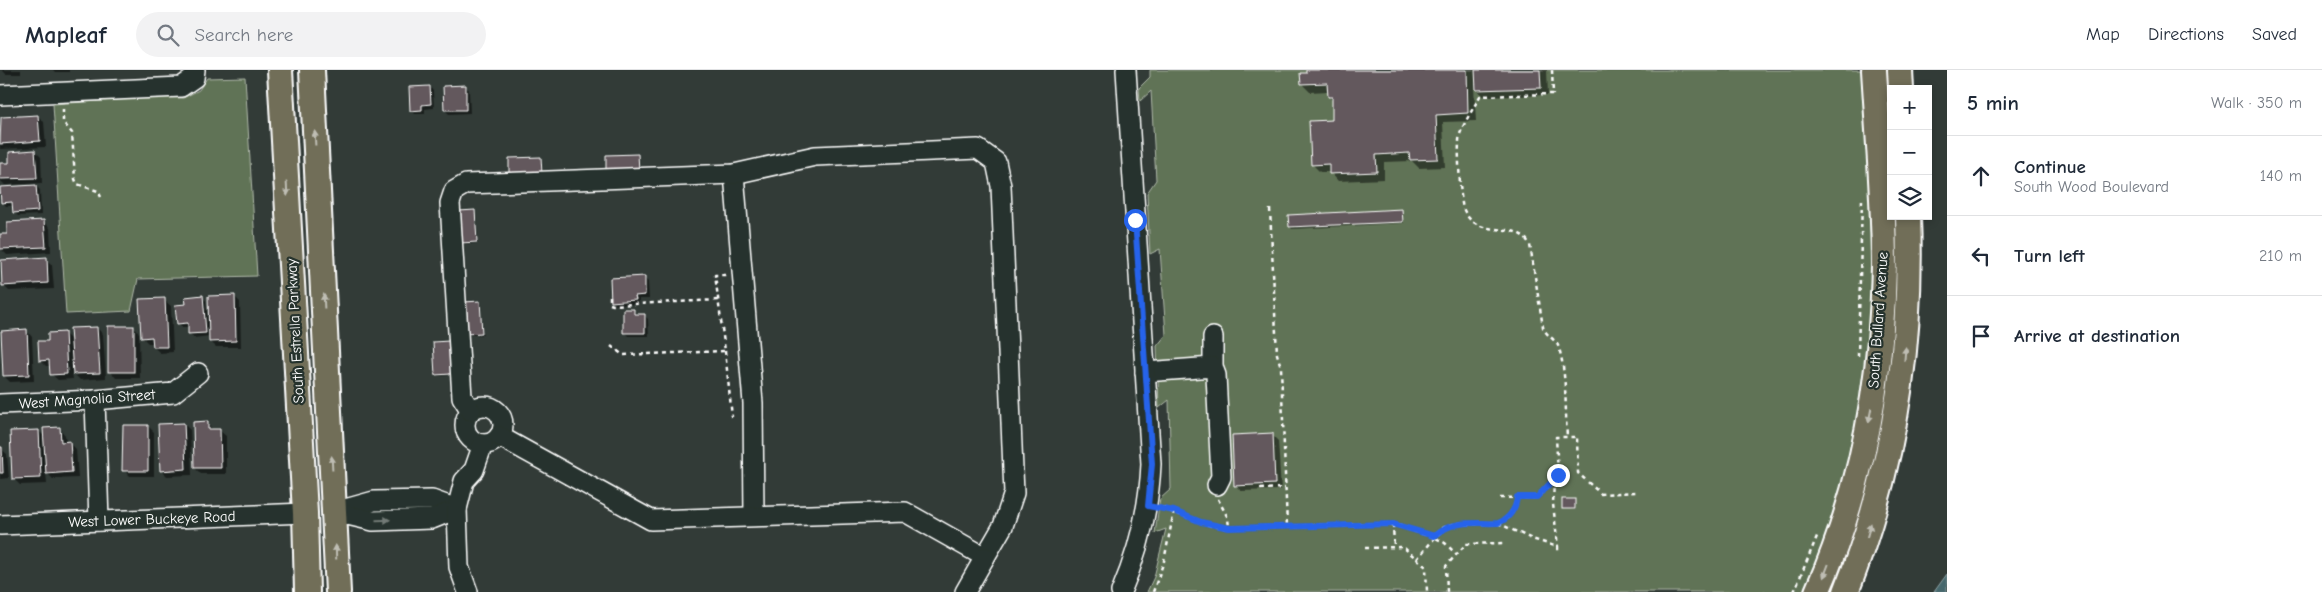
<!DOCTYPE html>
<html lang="en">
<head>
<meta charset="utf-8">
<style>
	:root { --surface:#fff; --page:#f2f2f3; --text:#1f2937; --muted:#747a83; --line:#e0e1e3 }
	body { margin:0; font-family:"Comic Neue",sans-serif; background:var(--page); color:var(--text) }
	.controls { position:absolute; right:15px; top:15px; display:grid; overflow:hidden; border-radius:0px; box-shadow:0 2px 8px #0003 }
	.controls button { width:45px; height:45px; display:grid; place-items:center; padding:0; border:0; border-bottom:1px solid var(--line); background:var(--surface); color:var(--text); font:25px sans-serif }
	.stop { position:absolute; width:15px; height:15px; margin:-11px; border:4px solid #2563eb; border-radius:50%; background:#fff }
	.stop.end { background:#2563eb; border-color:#fff; box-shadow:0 1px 5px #0008 }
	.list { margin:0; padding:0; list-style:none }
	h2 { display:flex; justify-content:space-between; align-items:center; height:65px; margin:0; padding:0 20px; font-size:21px }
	h2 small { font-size:16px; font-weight:400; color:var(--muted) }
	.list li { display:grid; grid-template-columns:32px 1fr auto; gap:15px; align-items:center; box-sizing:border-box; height:80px; padding:0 20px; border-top:1px solid var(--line) }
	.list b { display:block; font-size:19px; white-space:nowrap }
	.list p { margin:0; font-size:16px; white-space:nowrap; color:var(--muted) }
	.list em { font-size:16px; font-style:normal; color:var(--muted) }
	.icon { flex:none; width:28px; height:28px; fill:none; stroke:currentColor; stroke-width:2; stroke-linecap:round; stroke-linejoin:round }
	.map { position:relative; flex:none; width:1947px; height:522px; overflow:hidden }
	header { display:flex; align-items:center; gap:30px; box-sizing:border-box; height:70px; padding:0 25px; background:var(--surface); border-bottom:1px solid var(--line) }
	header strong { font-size:24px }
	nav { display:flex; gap:28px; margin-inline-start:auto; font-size:18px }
	.search { width:350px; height:45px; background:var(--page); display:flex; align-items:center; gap:12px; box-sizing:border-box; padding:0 18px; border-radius:28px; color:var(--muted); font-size:19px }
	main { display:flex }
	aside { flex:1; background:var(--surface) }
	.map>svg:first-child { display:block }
</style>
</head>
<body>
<header>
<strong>Mapleaf</strong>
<div class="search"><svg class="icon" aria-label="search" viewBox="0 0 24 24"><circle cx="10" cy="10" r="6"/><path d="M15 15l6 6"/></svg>Search here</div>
<nav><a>Map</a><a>Directions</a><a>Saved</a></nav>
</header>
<main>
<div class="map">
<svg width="1947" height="522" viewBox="0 0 1947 522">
	<rect width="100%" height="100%" fill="#323b37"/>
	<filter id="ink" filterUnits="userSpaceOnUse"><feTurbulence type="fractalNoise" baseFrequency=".02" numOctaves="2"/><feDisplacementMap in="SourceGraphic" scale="10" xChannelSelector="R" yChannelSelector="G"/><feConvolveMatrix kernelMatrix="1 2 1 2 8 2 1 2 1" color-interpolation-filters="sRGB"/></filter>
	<g filter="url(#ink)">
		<g fill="#607356" stroke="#b0b9aa">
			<path d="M1150,0h713l9,155 -1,105 -16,108 -30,104 -21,50h-657l7,-15 12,-48 -11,4 5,-34 11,-10 -2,-89 -10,8 -2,-62 9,-11 -6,-86 -10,5 -3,-61 9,-13 -5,-89 -11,10 -1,-13 11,-11z"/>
			<path d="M245,7l12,199 -119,3 -7,32 -65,3 -13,-210 110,-7 20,1 16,-8 8,-12z"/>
		</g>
		<path fill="#46686d" stroke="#90a4a7" d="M1947,504v18h-13z"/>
		<g fill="#0007">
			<path d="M2,0h19v4h-15z"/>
			<path d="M53,0h16v2h-14z"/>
			<path d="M1307,0h240l1,25 -63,2 -11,-10 2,34 -33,1 2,45 -26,1 -7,-7 -28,1v17l-46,2 -8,-9h-10l-8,-8 22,-43 -1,-20 -4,-4v-6l-19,1 -8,-8z"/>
			<path d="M465,16l4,4 1,23 -21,1 -4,-4z"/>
			<path d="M430,17l3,4 1,17 -9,1v5h-10l-4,-4z"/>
			<path d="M38,46l6,6 2,25 -46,2v-18z"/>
			<path d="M35,81l6,6 1,26 -37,2 -5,-5v-16h10z"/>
			<path d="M541,88l2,17 -31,1z"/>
			<path d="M36,116l4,4 1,25 -23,1 -4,-4v-6h-8l-4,-4z"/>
			<path d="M1401,140l3,13 -112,6 -2,-2z"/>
			<path d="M475,141l3,32 -14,1 -2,-1z"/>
			<path d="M44,152l6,6 1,24 -44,3 -6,-6 8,-14z"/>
			<path d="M46,189l6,6 2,24 -45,2 -6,-6z"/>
			<path d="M644,208l4,4 1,17h-10v5l-23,1 -4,-4z"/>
			<path d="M234,226l6,6 1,45h-25l-6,-6v-5l-16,2 -4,-4 -1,-7h-7l-4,-4 9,-18 15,-8 4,4 2,22z"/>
			<path d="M164,230l7,6 2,46 -13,1 -6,-6v-4h-6l-6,-6z"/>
			<path d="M480,232l3,33h-15l-1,-1z"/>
			<path d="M633,240l5,5h6l4,4 1,17h-21l-4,-4z"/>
			<path d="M133,257l6,6 1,45h-24l-6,-7z"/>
			<path d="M97,258l6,6 3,44 -26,2 -8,-8 1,7 -15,1 -7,-6v-8h-5l-6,-6 9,-18 15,-9 8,8z"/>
			<path d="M26,260l6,7 2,44 -24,1 -6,-6z"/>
			<path d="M449,272l3,33 -14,1 -2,-2z"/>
			<path d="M207,353l6,7h6l7,6v38h-25l-6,-6z"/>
			<path d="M184,354l6,6 2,45 -25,1 -6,-6z"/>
			<path d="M148,356l6,6v44h-24l-6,-6z"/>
			<path d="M59,358l6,7 1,8h4l6,6 2,29 -25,1 -7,-7 1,12 -27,1 -6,-6 25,-48 6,6z"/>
			<path d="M1272,365l6,6 3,49 -40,1 -6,-6z"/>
			<path d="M0,378l7,6 2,24 -9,1z"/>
			<path d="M1574,430l2,10 -13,-2z"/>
		</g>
		<g fill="#64595d" stroke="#fff">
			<path d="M1306,0h161l1,43 -32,2 2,44 -28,1 -1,-7 -33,2 1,17 -48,2v-10l-18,1 -2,-44 23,-1v-23h-4l-1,-14 -26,1 -1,-11h6z"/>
			<path d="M1475,0h65l1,18 -65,2z"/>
			<path d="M466,15v25h-22l-1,-24z"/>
			<path d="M430,16l1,18 -9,1v5l-12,1 -1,-24z"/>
			<path d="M38,45l2,26 -40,3 1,-27z"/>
			<path d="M35,80l2,28 -37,1v-16h9v-11z"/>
			<path d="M638,84l1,17h-33v-16z"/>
			<path d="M541,87l1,17 -33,1v-17z"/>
			<path d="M36,115l2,26 -25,2 -1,-11 -11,1 -1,-16z"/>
			<path d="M1402,139l1,13 -114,5 -1,-12z"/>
			<path d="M475,140l2,32 -16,1 -2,-32z"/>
			<path d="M44,150l2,27 -46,2v-15h7v-12z"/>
			<path d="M47,187l1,26 -46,3 -1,-26z"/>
			<path d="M645,206v19l-10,1 1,4 -25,2 -1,-24z"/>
			<path d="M203,225l3,38 -18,1v-11l-11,1 -2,-19 11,-1 -1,-7z"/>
			<path d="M235,225l1,46 -27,1 -1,-46z"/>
			<path d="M165,228l2,49h-14l-1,-10 -11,1 -2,-39z"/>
			<path d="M480,231l2,32 -17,1 -1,-32z"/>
			<path d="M623,239h11v5h11v19h-22z"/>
			<rect x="108" y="256" width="26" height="46"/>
			<path d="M97,257l3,46 -27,1 -3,-46z"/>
			<path d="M27,259l2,46 -26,1 -2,-45z"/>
			<path d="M65,262l2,42 -17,1 -1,-15 -10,1 -1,-20h10v-8z"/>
			<path d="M449,271l2,33 -16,1 -2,-33z"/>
			<path d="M208,351v8h12l1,39h-27l-1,-46z"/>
			<path d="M184,353l2,46 -26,2 -2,-47z"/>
			<path d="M123,355h25v46h-26z"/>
			<path d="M60,357l1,15 9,-1 2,31 -26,2 -3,-46z"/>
			<path d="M39,360l2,48 -29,1 -2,-48z"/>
			<path d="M1273,363l2,51 -41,2 -2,-51z"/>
			<path d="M0,377h2l1,26h-3z"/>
			<rect x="1562" y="429" width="13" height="10"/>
		</g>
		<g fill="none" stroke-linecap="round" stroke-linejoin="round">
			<defs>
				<g id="minor">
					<path d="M0,25l181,-8 13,-9 1,-8"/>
					<path d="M734,104l19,229 1,113"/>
					<path d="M1213,267v30"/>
					<path d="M1145,302l68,-5 3,8 5,102 -4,8"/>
					<path d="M95,330l4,121"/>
					<path d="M0,334l95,-4 78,-7 25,-20"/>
					<circle cx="484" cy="355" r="19"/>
					<path d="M471,341l-9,-14 -12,-194 4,-12 12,-7 268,-10 81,-18 163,-7 18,13 5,24 13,307 -11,33 -18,31 -80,-45 -254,8 -152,-84"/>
					<path d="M338,441l36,-10 58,-1 25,9"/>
					<path d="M335,442l38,9 59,-2 25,-10"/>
					<path d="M0,455l305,-12"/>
					<path d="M468,522l-9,-25 -2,-58 7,-28 10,-11 9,-26"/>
					<path d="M965,522l20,-35"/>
					<path d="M1121,522c18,-42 28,-83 30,-128l-25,-394"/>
				</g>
				<g id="major">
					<path d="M280,0l25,443 2,79"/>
					<path d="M312,0l26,522"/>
					<path d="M1900,0l1,19"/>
					<path d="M1817,522c45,-102 65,-214 67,-325 0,-66 -6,-132 -10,-197"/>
					<path d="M1846,522c48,-122 67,-245 62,-376"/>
				</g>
			</defs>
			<use href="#minor" stroke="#fff" stroke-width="22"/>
			<use href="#major" stroke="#fff" stroke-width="28"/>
			<g stroke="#fff" stroke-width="2.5" stroke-dasharray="4 4" stroke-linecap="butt">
				<path d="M1552,0l1,24 -73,2c-7,13 -15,25 -20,38 -3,8 0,65 3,74 2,5 6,12 12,15 18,12 43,-1 55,22l13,82c3,9 13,12 16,21 8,28 6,60 8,89"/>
				<path d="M63,39v13l9,11 3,46 2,5 21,7 3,6"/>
				<path d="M1270,139l7,145 4,13 6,160"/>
				<path d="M610,226v8l3,1 105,-5"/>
				<path d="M611,276l12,9 102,-4 -10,-76h12"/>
				<path d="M725,281l7,66"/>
				<path d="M1858,286l4,-157"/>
				<path d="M1554,411l-1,23 5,43"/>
				<path d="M1260,419l25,-1"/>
				<path d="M1500,428l37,-1 21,-22 -2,-38h21l1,36 23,21 36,-2"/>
				<path d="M1218,429l10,19 1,10"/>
				<path d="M1162,438l48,17 19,3 164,-4 41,13 11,6 12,12"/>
				<path d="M1498,453l34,16 26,8v5"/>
				<path d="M1393,454l1,23"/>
				<path d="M1365,478l38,-1 23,20 1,25"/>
				<path d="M1417,489l26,-31 12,-4 43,-1c11,-4 18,-14 19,-26"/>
				<path d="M1153,522l11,-31 10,-50"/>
				<path d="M1447,522l-1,-26 20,-22 37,-1"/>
				<path d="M1794,522l24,-58"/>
			</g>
			<use href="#minor" stroke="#26332d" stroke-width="19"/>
			<use href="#major" stroke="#716e59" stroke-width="24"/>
		</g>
		<defs><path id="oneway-solid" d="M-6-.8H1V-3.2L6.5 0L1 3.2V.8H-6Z" transform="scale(1.25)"/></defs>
		<g fill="#bfbeb4">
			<use href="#oneway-solid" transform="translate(315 68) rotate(-93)"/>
			<use href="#oneway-solid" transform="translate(287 119) rotate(87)"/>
			<use href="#oneway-solid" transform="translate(324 231) rotate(-93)"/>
			<use href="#oneway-solid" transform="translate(1905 284) rotate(-85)"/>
			<use href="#oneway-solid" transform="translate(1870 345) rotate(101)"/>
			<use href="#oneway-solid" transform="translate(332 393) rotate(-93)"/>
			<use href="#oneway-solid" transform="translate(1869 460) rotate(-74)"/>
			<use href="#oneway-solid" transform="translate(336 482) rotate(-92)"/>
			<use href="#oneway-solid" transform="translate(1826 501) rotate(111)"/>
		</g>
		<use fill="#727a76" href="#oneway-solid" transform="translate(383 450) rotate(-1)"/>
	</g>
	<g fill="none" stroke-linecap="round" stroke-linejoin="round" filter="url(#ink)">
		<path stroke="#2563eb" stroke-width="6" d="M1135,150l17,244 -4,42 26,5 27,11 28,6 164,-4 41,12c19,-17 40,-12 64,-13 11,-4 18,-14 19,-26h20l21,-22"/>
	</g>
	<g text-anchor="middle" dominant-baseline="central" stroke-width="4.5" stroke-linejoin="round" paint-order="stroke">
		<g font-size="15" fill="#fff" stroke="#26332d">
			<text transform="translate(1878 250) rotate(-86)">South Bullard Avenue</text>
			<text transform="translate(295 261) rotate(-93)">South Estrella Parkway</text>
			<text transform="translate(87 329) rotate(-4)">West Magnolia Street</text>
			<text transform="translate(152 449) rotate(-2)">West Lower Buckeye Road</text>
		</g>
	</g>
</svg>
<div class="controls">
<button>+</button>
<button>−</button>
<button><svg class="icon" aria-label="layers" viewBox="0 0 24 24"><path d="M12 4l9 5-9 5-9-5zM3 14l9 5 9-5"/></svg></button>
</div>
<div class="stop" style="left:1135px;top:150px"></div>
<div class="stop end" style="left:1558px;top:405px"></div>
</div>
<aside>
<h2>5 min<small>Walk · 350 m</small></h2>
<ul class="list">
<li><svg class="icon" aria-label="ahead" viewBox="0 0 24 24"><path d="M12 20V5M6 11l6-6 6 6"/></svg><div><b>Continue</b><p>South Wood Boulevard</p></div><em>140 m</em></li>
<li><svg class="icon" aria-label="left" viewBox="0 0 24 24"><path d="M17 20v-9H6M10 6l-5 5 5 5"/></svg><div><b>Turn left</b></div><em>210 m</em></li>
<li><svg class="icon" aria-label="arrive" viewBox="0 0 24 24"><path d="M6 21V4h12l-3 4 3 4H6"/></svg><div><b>Arrive at destination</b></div></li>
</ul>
</aside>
</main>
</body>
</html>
